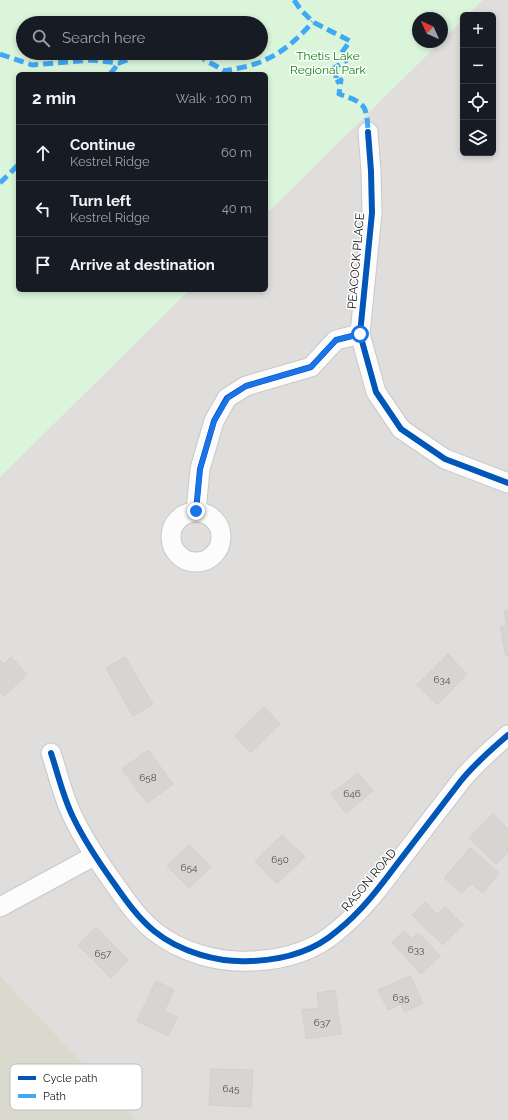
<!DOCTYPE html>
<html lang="en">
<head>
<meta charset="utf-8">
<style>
	:root { --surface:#171b24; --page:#242831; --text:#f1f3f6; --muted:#9ea1a6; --line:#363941 }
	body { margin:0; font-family:Raleway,sans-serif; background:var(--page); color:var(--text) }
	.controls { position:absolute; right:12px; top:12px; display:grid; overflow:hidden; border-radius:6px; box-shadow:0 2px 6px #0003 }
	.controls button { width:36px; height:36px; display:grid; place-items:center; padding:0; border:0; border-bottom:1px solid var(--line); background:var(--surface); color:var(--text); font:20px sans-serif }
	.compass { position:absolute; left:412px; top:12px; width:36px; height:36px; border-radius:50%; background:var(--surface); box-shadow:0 2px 6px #0003; rotate:315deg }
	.stop { position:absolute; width:12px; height:12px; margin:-9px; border:3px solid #1a73e8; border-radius:50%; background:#fff }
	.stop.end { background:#1a73e8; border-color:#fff; box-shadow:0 1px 4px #0008 }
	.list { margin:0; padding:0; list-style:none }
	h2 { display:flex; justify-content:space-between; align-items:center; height:52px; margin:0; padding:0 16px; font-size:17px }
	h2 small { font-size:13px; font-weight:400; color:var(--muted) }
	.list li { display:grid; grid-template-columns:26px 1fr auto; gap:12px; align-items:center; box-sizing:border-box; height:56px; padding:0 16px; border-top:1px solid var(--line) }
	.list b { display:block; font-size:15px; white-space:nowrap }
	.list p { margin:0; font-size:13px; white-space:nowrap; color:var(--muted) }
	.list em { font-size:13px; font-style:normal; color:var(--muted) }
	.icon { flex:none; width:22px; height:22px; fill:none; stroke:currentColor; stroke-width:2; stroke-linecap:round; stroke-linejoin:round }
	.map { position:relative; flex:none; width:508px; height:1120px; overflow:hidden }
	.search { position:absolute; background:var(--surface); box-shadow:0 2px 6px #0003; left:16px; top:16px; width:252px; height:44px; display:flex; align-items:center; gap:10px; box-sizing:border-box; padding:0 14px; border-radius:22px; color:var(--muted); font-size:15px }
	.panel { position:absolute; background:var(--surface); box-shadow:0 2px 6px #0003; left:16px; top:72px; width:252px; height:220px; border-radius:6px }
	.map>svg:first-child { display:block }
</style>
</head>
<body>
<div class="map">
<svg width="508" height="1120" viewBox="0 0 508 1120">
	<rect width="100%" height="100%" fill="#f0eeeb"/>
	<path fill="#dfdedc" d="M482,0h26v1120h-371l-137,-144v-499l189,-187h77v-76l174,-172h2v-2l21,-21v134h30v-138h-26z"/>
	<path fill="#d9d9cd" d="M0,976l137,144h-137z"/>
	<path fill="#daf5da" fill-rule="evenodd" d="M0,0h482l-15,15h-4v4l-21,21v-22h-24v24h22l-174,172v-140h-248v216h171l-189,187zM23,23h238v30h-238z"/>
	<g fill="#d7d4d2" stroke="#d3d0cc">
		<path d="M508,610v46h-2l-6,-29 7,-1 -3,-15z"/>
		<path d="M448,654l19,20 -30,31 -20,-20z"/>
		<path d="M11,657l16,17 -23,22 -4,-4v-32l4,4z"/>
		<path d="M125,657l28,47 -20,12 -27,-48z"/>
		<path d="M264,707l16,17 -29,29 -16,-17z"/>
		<path d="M148,750l25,34 -26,19 -25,-34z"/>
		<path d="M358,773l15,18 -27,22 -15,-19z"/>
		<path d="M493,814l15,15v23l-12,12 -27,-26z"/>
		<path d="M282,835l23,22 -28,27 -22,-23z"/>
		<path d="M189,845l22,22 -22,21 -22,-22z"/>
		<path d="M470,848l29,25 -16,20 -12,-10 -9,10 -18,-15z"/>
		<path d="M425,902l12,13 8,-8 18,18 -20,20 -31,-30z"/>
		<path d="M96,927l32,33 -17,18 -33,-33z"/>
		<path d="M404,931l7,8 7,-6 22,23 -19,18 -29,-32z"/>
		<path d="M410,976l13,27 -18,9 -4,-8 -13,6 -10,-20z"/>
		<path d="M156,981l18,9 -10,21 13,6 -9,19 -31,-15z"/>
		<path d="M335,990l6,44 -35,5 -4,-29 17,-2 -2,-15z"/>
		<path d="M211,1069l42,1 -2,37 -42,-2z"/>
	</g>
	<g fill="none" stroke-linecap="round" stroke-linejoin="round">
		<defs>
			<g id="minor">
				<path d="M368,132l3,39 1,42 -12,121 16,58 25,37 44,30 63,24"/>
				<path d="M196,511l4,-42 14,-48 13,-23 19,-12 65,-19 25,-27 24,-6"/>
				<circle cx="196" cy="537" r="25"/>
				<path d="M51,753c7,21 12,44 22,64 11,23 25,44 40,65 12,17 24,35 41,49 26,21 64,32 97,30 31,-1 62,-9 86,-30 24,-19 42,-43 60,-67 21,-27 42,-55 63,-82 14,-18 32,-33 48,-47"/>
				<path d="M0,907l94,-51"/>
			</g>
		</defs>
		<use href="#minor" stroke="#c9c8c7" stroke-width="21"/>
		<use href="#minor" stroke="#fdfcfc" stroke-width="19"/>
		<g stroke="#3fa9f5" stroke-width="5" stroke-dasharray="10 5" stroke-linecap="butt">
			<path d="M294,0l7,10 12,12 37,19 -10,14 7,5 -18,11 7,2v10l5,-3 -2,14c26,9 28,10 29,38"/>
			<path d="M198,53l7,7 20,11c13,-3 29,-5 42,-12 18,-8 33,-23 46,-37"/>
			<path d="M0,54l32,11 60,-5 27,3 26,-10"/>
			<path d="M110,74l9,-11"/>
			<path d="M0,183l18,-18"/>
		</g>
		<defs>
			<g id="cycleway">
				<path d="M368,132l3,39 1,42 -12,121 16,58 25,37 44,30 63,24"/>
				<path d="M196,511l4,-42 14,-48 13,-23 19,-12 65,-19 25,-27 24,-6"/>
				<path d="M51,753c7,21 12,44 22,64 11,23 25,44 40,65 12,17 24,35 41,49 26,21 64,32 97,30 31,-1 62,-9 86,-30 24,-19 42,-43 60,-67 21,-27 42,-55 63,-82 14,-18 32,-33 48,-47"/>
			</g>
		</defs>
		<use href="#cycleway" stroke="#fff" stroke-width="8"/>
		<use href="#cycleway" stroke="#0057b8" stroke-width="6"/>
	</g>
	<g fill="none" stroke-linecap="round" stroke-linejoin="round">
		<path stroke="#1a73e8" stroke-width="5" d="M196,511l4,-42 14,-48 14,-23 18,-12 65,-19 25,-27 24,-6"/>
	</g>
	<g text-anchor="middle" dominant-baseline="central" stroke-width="3" stroke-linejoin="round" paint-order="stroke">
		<g font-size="10" fill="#4f4e4e">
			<text x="442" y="679">634</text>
			<text x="148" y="777">658</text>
			<text x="352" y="793">646</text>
			<text x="280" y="859">650</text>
			<text x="189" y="867">654</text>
			<text x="416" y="949">633</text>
			<text x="103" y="953">657</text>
			<text x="401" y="997">635</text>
			<text x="322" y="1022">637</text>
			<text x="231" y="1088">645</text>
		</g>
		<g font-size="12" fill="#0c8416" stroke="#fff">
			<text x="328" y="56">Thetis Lake<tspan x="328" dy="14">Regional Park</tspan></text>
		</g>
		<g font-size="12" fill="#222" stroke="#fff">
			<text transform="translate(356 261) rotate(-85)">PEACOCK PLACE</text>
			<text transform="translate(369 880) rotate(-50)">RASON ROAD</text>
		</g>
	</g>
	<rect x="10" y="1064" width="132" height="46" rx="6" fill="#fff" stroke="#bdbdbd" stroke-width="1"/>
	<rect x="18" y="1076" width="18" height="4" fill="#0057b8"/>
	<rect x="18" y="1094" width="18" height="4" fill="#3fa9f5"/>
	<g font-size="11" fill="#222">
		<text x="43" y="1082">Cycle path</text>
		<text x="43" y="1100">Path</text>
	</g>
</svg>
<div class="controls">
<button>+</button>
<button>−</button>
<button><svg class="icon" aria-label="locate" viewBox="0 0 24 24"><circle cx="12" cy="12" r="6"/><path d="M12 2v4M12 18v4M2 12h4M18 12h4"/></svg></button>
<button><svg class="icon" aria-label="layers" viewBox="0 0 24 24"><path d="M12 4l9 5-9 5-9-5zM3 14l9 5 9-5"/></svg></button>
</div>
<svg class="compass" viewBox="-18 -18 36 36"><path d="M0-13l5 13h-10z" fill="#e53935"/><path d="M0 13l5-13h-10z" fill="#9ea1a6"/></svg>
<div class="stop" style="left:360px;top:334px"></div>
<div class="stop end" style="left:196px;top:511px"></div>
<div class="search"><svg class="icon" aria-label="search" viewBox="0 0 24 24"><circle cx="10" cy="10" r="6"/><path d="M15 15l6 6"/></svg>Search here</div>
<section class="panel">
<h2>2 min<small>Walk · 100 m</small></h2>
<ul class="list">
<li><svg class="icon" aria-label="ahead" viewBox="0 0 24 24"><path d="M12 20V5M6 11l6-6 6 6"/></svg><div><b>Continue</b><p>Kestrel Ridge</p></div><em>60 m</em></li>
<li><svg class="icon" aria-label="left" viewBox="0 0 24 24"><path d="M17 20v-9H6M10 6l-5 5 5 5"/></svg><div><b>Turn left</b><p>Kestrel Ridge</p></div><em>40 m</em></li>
<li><svg class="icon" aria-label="arrive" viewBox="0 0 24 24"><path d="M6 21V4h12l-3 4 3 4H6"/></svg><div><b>Arrive at destination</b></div></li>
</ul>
</section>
</div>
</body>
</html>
